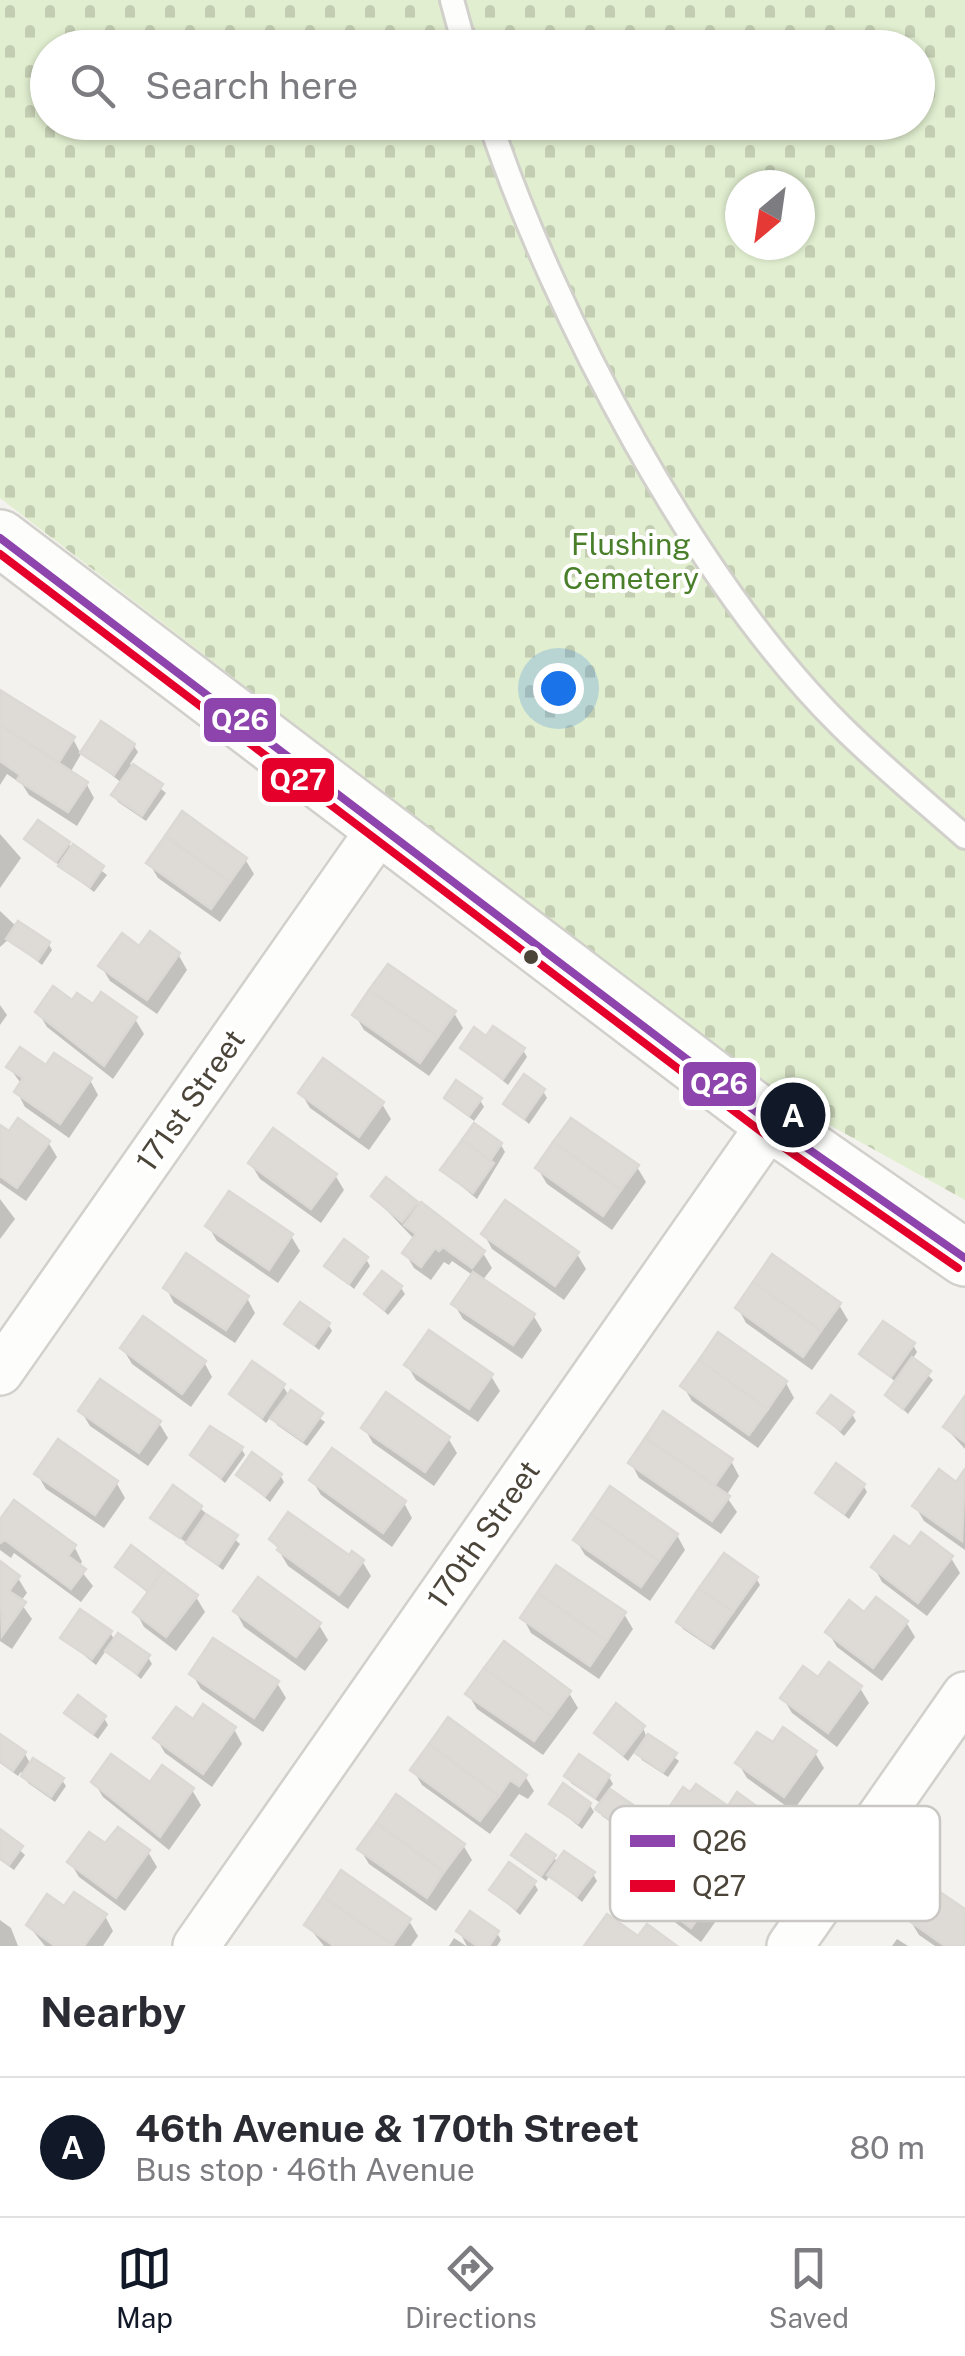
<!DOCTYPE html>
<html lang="en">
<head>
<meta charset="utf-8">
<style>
	:root { --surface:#fff; --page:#f7f7f7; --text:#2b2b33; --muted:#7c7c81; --line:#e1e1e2; --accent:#111827 }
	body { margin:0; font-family:"Public Sans",sans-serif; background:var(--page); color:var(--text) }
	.compass { position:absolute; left:725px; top:170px; width:90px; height:90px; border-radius:50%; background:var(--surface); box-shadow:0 2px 8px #0004; rotate:209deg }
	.you { position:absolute; left:558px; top:688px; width:35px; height:35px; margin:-25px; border:8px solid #fff; border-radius:50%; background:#1a73e8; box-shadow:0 0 0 15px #1a73e833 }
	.badge { display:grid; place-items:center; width:65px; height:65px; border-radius:50%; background:var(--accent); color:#fff; font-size:32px; font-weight:700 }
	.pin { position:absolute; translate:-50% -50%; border:5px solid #fff; box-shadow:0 2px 10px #0006 }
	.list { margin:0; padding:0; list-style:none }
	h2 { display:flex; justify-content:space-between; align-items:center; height:130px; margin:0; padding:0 40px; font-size:42px }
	h2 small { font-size:32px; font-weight:400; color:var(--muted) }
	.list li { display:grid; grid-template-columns:65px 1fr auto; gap:30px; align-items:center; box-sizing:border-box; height:140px; padding:0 40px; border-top:2px solid var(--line) }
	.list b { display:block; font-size:38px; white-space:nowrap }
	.list p { margin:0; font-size:32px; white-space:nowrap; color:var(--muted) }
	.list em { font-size:32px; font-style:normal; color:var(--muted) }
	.icon { flex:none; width:55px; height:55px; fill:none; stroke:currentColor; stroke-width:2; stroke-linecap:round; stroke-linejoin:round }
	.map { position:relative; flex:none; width:965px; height:1946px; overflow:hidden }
	.search { position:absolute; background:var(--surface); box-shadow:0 2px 8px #0004; left:30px; right:30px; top:30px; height:110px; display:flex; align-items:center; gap:25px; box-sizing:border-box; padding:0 35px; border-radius:55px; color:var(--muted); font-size:38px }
	.sheet { height:270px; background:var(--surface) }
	nav { display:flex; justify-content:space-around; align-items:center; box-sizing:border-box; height:140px; border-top:2px solid var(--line); background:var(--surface); font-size:28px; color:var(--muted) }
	nav a { display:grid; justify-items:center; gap:5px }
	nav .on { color:var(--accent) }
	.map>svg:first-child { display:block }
</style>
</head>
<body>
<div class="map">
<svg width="965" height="1946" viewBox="0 0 965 1946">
	<defs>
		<pattern id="cemetery-stones" width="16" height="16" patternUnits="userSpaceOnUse" patternTransform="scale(2.5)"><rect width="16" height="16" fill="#e1eecf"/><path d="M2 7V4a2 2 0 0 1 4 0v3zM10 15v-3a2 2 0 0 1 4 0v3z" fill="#c3cdb2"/></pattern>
	</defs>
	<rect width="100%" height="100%" fill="#f4f2ee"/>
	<path fill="url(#cemetery-stones)" fill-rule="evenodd" d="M0,0h965v1200l-186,-103 -779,-599zM48,48h870v74h-870zM740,185h60v60h-60z"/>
	<g fill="#0003">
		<path d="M0,693l73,46 8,15 -11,19 16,10 8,15 -17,28 -48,-31 -7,-11 -15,-10 -7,11z"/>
		<path d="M134,746l4,6 -8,12 36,29 -20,28 -28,-19 -4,-7 8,-12 -39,-30z"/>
		<path d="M0,834l21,24 -21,30z"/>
		<path d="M27,840l41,4 39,31 -13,17z"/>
		<path d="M245,859l9,15 -34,48 -62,-44 -9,-15z"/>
		<path d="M0,911l17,16 31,16 4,7 -10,15 -33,-26 -9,8z"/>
		<path d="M140,949l38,5 9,16 -30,44 -47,-33 -9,-15z"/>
		<path d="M72,1003l63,16 9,15 -31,45 -66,-52 -9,-15z"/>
		<path d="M0,1005l7,10 -7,10z"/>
		<path d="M454,1013l9,15 -34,48 -65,-46 -9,-15z"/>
		<path d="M487,1039l36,11 4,7 -19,28 -45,-37z"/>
		<path d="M9,1067l38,1 43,12 8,15 -29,43 -44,-31 -8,-15 5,-7z"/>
		<path d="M543,1091l4,7 -18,26 -23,-20z"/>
		<path d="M301,1093l81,11 9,15 -22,31 -59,-42z"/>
		<path d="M446,1098l34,2 4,7 -10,14z"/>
		<path d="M0,1128l9,6 39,8 9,15 -31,44 -26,-18z"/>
		<path d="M501,1145l4,7 -28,47 -34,-28z"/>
		<path d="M251,1164l84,11 9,15 -23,33 -61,-44z"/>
		<path d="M637,1167l9,15 -34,48 -65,-46 -9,-15z"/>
		<path d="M374,1197l42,6 67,50 9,15 -10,13 51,34 9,15 -20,29 -59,-40 -9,-15 20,-28 -22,-15 -3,4 -5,-3 -13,18 -17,-12 -9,-15 10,-13z"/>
		<path d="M0,1199l15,20 -15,20z"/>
		<path d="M208,1226l83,10 9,15 -22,32 -61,-42z"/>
		<path d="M484,1234l93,20 9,15 -22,31 -72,-51z"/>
		<path d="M366,1259l4,7 -16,23 -27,-23z"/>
		<path d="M166,1288l81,10 8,15 -20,30 -61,-40z"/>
		<path d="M401,1288l4,6 -17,21 -21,-21z"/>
		<path d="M839,1305l9,15 -36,50 -66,-47 -8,-15z"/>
		<path d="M287,1324h41l4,7 -13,19z"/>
		<path d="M913,1345l4,7 -5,8 21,20 -25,34 -20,-19 9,-12 -35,-29z"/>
		<path d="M123,1349l81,13 8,15 -21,30 -59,-43z"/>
		<path d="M407,1365l84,11 9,15 -22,31 -62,-42z"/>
		<path d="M786,1383l8,15 -36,50 -66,-47 -9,-15z"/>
		<path d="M283,1386l6,10 36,26 -18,24 -30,-21 -5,-10 -6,8 -34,-29z"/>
		<path d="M965,1400v49l-19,-21z"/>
		<path d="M81,1411l78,12 9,15 -20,28 -58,-40z"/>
		<path d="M820,1413l32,1 4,7 -12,15z"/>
		<path d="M664,1415l67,46 8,15 -13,20 11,16 -16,22 -82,-56 -8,-15z"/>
		<path d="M364,1428l84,10 9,15 -23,33 -61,-43z"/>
		<path d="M241,1448l4,7 -20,28 -32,-28z"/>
		<path d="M965,1473v77l-41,-29 -9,-15 42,-21z"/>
		<path d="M37,1474l79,8 9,16 -21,30 -58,-39z"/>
		<path d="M239,1475h41l4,7 -14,20z"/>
		<path d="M312,1480l92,23 8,15 -20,29 -71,-52z"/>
		<path d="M863,1485l4,7 -18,27 -31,-25z"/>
		<path d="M200,1508l40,36 -17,26 -70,-52z"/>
		<path d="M0,1523l74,23 8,16 -4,5 15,19 -12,16 -67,-49 -3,5 -11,-8z"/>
		<path d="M677,1535l8,15 -35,51 -65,-46 -9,-15z"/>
		<path d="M272,1539l90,22 9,15 -23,33 -60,-43z"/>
		<path d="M131,1549l65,48 9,15 -29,39 -32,-24 -8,-15 13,-18 -31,-27z"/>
		<path d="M911,1550l40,8 9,15 -33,43 -45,-34 -8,-15z"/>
		<path d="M0,1564l18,14 9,15 -7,9 12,17 -20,30 -12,-8z"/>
		<path d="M756,1578l4,7 -46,65 -31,-21 -4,-7z"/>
		<path d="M236,1612l83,13 9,15 -23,31 -61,-44z"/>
		<path d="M624,1614l9,15 -34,50 -68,-46 -8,-15z"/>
		<path d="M865,1616l41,6 9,15 -33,44 -45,-34 -9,-15z"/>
		<path d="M110,1632l5,9 33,16 4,7 -11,15 -34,-30 -11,16 -33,-27z"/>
		<path d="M192,1674l85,9 9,15 -23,34 -62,-43z"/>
		<path d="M818,1681l42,7 9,15 -32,44 -45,-34 -9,-15z"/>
		<path d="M569,1693l9,15 -35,47 -66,-46 -9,-15z"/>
		<path d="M67,1713l37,5 4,7 -10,14z"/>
		<path d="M194,1722l40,7 8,15 -30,43 -47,-34 -9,-15z"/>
		<path d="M643,1727l3,9 33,25 -11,16 -26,-17 -6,-10 -8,11 -31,-27z"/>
		<path d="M0,1737l25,17 6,11 31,15 4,6 -11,16 -27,-19 -7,-11 -3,4 -18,-13z"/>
		<path d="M773,1745l42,8 9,15 -31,43 -46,-33 -9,-15z"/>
		<path d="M580,1758l29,19 4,7 -5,6 29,21 4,7 -12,17 -27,-19 -4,-7 4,-5 -31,-21 -4,-7z"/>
		<path d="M413,1770l112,6 9,15 -6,8 -9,-5 -29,40 -68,-49z"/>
		<path d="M94,1782l98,8 9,15 -32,45 -66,-53z"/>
		<path d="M552,1804l38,1 4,7 -12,17z"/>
		<path d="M0,1832l25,23 -11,15 -14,-10z"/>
		<path d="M463,1845l9,15 -36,51 -67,-47 -9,-15z"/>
		<path d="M106,1847l42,5 9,15 -32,44 -46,-34 -9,-15z"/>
		<path d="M514,1855l40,2 4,7 35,10 4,7 -15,21 -32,-27 -4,6z"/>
		<path d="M684,1873l40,9 9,15 -32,45 -62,-47 -9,-15z"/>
		<path d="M534,1883l4,7 -18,25 -28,-25z"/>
		<path d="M65,1909l40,7 8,15 -10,15h-58l-17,-21z"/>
		<path d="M965,1912v34h-30l-16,-11 -9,-15z"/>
		<path d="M0,1920l11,8 7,18h-18z"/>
		<path d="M409,1921l9,15 -7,10h-87l-17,-21z"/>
		<path d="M459,1931l38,2 4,7 -4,6h-30z"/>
		<path d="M454,1938l12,8h-17z"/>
		<path d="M897,1939l11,7h-16z"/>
	</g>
	<g fill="#dedbd6" stroke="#dcd9d4" stroke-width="2.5">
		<path d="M0,690l75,47 -16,25 -59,-37z"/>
		<path d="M101,721l34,23 -21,31 -34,-22z"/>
		<path d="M0,725l88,57 -20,30 -51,-32 3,-5 -20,-14z"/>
		<path d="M133,764l30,20 -21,32 -31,-21z"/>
		<path d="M182,811l65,47 -17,24 -65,-46z"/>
		<path d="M38,820l32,22 -14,20 -32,-23z"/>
		<path d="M165,836l65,46 -19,27 -65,-46z"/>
		<path d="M73,844l31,22 -14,21 -32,-21z"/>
		<path d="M18,921l32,21 -12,18 -32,-21z"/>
		<path d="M150,931l30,22 -33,47 -49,-34 24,-33 17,13z"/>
		<path d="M388,964l68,47 -18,26 -69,-47z"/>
		<path d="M53,986l19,14 5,-7 16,11 8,-12 36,25 -33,49 -69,-54z"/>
		<path d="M369,990l69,47 -18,26 -68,-48z"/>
		<path d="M493,1026l32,22 -22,31 -43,-31 14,-21 12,9z"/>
		<path d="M20,1047l26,18 8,-12 38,25 -32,46 -46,-32 9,-14 -17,-11z"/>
		<path d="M323,1058l61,44 -25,35 -61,-44z"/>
		<path d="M524,1074l21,15 -21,30 -21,-15z"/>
		<path d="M456,1080l26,18 -13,18 -25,-18z"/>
		<path d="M18,1118l32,23 -33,47 -17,-12v-51l9,6z"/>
		<path d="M571,1118l68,47 -18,25 -68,-48z"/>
		<path d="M474,1123l28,20 -12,18 -28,-21z"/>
		<path d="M273,1128l64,46 -26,35 -63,-46z"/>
		<path d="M462,1140l32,23 -21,30 -33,-23z"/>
		<path d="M553,1142l68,48 -18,26 -68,-48z"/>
		<path d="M386,1177l32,25 -16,20 -31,-26z"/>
		<path d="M229,1191l64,43 -24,36 -64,-44z"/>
		<path d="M505,1200l74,52 -24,34 -74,-52z"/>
		<path d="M421,1202l64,49 -13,17 -29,-21 -4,4 -4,-3 -14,19 -19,-14 14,-19 -12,-9z"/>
		<path d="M344,1239l24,18 -19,27 -25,-18z"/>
		<path d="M186,1253l63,43 -23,34 -63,-42z"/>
		<path d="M772,1254l69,49 -20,28 -68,-49z"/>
		<path d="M382,1271l20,15 -18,24 -20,-16z"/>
		<path d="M473,1272l62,42 -22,31 -62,-41z"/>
		<path d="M753,1282l68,49 -18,26 -68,-49z"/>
		<path d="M300,1302l30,21 -16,22 -30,-21z"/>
		<path d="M143,1316l63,45 -24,33 -62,-46z"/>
		<path d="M883,1321l32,22 -24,34 -32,-23z"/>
		<path d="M429,1330l64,44 -24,35 -65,-44z"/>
		<path d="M718,1332l69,49 -19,28 -69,-49z"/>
		<path d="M912,1357l19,14 -28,38 -18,-14z"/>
		<path d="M699,1360l69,49 -19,26 -69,-49z"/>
		<path d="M252,1361l33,23 -23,34 -33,-24z"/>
		<path d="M100,1379l61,42 -22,32 -61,-42z"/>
		<path d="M291,1390l32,23 -20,28 -33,-23z"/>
		<path d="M386,1392l64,45 -25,35 -64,-44z"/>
		<path d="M831,1395l23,17 -14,18 -23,-17z"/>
		<path d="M965,1396v46l-22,-15z"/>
		<path d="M663,1411l70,48 -18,26 -70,-47z"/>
		<path d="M210,1426l33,21 -22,31 -31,-23z"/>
		<path d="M645,1438l85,58 -18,25 -84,-58z"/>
		<path d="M58,1439l60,42 -23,34 -61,-41z"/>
		<path d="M332,1448l74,53 -23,32 -74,-53z"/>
		<path d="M252,1452l30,22 -17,22 -29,-21z"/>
		<path d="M836,1463l29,21 -21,30 -29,-21z"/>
		<path d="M939,1469l17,13 9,-13 -3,72 -50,-35z"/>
		<path d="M173,1485l29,21 -22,32 -30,-20z"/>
		<path d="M610,1486l68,48 -19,27 -68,-47z"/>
		<path d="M14,1500l62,45 -8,11 18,13 -15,20 -66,-49 -5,3v-24z"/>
		<path d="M288,1512l61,43 3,-4 12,9 -25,35 -62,-45 2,-3 -10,-8z"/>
		<path d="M206,1514l32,21 -20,30 -32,-22z"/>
		<path d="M591,1514l68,47 -18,26 -68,-47z"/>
		<path d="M921,1532l32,24 -35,47 -47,-36 23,-31 16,11z"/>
		<path d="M131,1545l33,25 -16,21 -33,-24z"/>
		<path d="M724,1553l34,24 -25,35 -34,-24z"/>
		<path d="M0,1561l20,15 -11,15 17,11 -24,34z"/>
		<path d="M556,1565l70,47 -19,29 -70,-48z"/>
		<path d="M164,1570l34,25 -32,42 -33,-25z"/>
		<path d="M258,1577l63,46 -25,34 -63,-46z"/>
		<path d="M699,1588l34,24 -23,33 -34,-23z"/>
		<path d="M537,1593l70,48 -17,25 -70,-48z"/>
		<path d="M876,1597l32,24 -35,47 -48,-36 24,-32 15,12z"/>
		<path d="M80,1609l32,22 -20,28 -32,-21z"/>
		<path d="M118,1633l32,22 -13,19 -32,-23z"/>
		<path d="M213,1638l66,43 -25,37 -65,-44z"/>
		<path d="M504,1641l67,50 -19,26 -68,-49z"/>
		<path d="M829,1662l33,24 -34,47 -48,-35 23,-32 15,11z"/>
		<path d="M484,1668l68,49 -18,24 -69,-47z"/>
		<path d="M78,1695l28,21 -13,18 -29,-21z"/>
		<path d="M616,1703l29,23 -22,29 -29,-22z"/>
		<path d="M203,1704l33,23 -33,47 -50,-36 23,-31 17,12z"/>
		<path d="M448,1717l79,58 -8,11 -9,-6 -11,16 -70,-52z"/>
		<path d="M783,1727l34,24 -33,46 -49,-34 22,-31 16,10z"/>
		<path d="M0,1734l26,18 -13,19 -13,-10z"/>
		<path d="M648,1734l29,19 -14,19 -28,-19z"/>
		<path d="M429,1744l70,52 -19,25 -70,-51z"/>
		<path d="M111,1754l39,28 12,-17 32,23 -34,49 -69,-55z"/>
		<path d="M579,1754l31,21 -15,23 -31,-22z"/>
		<path d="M33,1758l31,20 -13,19 -30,-21z"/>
		<path d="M563,1783l28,20 -13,20 -29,-19z"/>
		<path d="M696,1784l32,22 9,-14 33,24 -33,47 -71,-51 17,-25 7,5z"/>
		<path d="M610,1789l29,20 -15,21 -29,-21z"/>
		<path d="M396,1794l69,50 -21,28 -68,-49z"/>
		<path d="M376,1823l68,49 -17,26 -70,-49z"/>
		<path d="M118,1827l32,23 -34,48 -49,-36 22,-30 16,11z"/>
		<path d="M0,1829l23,17 -14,19 -9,-7z"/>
		<path d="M526,1834l30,21 -15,21 -30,-21z"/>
		<path d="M564,1851l31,21 -18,24 -30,-21z"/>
		<path d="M693,1856l33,24 -35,48 -64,-48 15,-20 16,11 10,-13 15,12z"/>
		<path d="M509,1862l27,19 -20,28 -27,-19z"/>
		<path d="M341,1870l70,49 -18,26 -70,-48z"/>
		<path d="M931,1886l34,23v37h-20l-37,-26z"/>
		<path d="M74,1892l33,22 -23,32h-29l-29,-21 21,-31 17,12z"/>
		<path d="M323,1897l70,48v1h-59l-30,-21z"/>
		<path d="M470,1911l29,20 -10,15h-12l-21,-15z"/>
		<path d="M607,1914l31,22 9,-12 30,22h-93z"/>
	</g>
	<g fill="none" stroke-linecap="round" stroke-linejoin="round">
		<defs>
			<g id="service">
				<path d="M452,0l13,48"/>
				<path d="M490,122c65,194 205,459 350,603 39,39 83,75 125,112"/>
			</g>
			<g id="minor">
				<path d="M0,1372l380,-543"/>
				<path d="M196,1946l575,-823"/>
				<path d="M790,1946l175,-251"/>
			</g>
			<path id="tertiary" d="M0,538l771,585 194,135"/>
		</defs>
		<use href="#service" stroke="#d2d0cb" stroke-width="28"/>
		<use href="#minor" stroke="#d2d0cb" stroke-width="50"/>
		<use href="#tertiary" stroke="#d2d0cb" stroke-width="60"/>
		<use href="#service" stroke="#fdfdfc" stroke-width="22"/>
		<use href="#minor" stroke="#fdfdfc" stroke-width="45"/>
		<use href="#tertiary" stroke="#fdfdfc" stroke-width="55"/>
		<defs>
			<path id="bus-1" d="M0,538l771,585 194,135"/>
			<path id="bus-2" d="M0,554l763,579 195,135"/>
		</defs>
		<use href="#bus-1" stroke="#fff" stroke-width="15"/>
		<use href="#bus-2" stroke="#fff" stroke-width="15"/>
		<use href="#bus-1" stroke="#8e44ad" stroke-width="8"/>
		<use href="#bus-2" stroke="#e4002b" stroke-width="8"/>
	</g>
	<circle fill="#4b4439" stroke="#fff" stroke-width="4" cx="531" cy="957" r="9"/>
	<g text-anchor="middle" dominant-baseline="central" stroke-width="8" stroke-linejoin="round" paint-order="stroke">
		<g font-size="30" fill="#4a7f2a" stroke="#fff">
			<text x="631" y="544">Flushing<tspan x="631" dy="34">Cemetery</tspan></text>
		</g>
		<g font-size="30" fill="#4b4439" stroke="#fff">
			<text transform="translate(190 1100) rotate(-55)">171st Street</text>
			<text transform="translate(483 1534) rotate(-55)">170th Street</text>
		</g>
	</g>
	<rect x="610" y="1806" width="330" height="115" rx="15" fill="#fff" stroke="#c9c7c4" stroke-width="2.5"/>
	<rect x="630" y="1835" width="45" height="12" fill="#8e44ad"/>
	<rect x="630" y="1880" width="45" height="12" fill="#e4002b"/>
	<g font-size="28" fill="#4b4439">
		<text x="692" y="1851">Q26</text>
		<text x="692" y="1896">Q27</text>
	</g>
	<g stroke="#fff" stroke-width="4">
		<rect x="202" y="696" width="76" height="48" rx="10" fill="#8e44ad"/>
		<rect x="260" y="756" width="76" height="48" rx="10" fill="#e4002b"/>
		<rect x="681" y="1060" width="77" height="48" rx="10" fill="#8e44ad"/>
	</g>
	<g font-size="28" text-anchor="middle" font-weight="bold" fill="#fff">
		<text x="240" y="730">Q26</text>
		<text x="298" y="790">Q27</text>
		<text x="719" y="1094">Q26</text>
	</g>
</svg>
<svg class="compass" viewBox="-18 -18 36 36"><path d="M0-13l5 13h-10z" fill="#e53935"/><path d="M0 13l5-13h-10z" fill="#7c7c81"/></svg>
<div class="you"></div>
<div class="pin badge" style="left:793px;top:1115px">A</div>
<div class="search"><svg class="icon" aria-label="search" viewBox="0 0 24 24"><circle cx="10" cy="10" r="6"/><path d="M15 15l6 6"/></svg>Search here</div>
</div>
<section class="sheet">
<h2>Nearby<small></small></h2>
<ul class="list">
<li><span class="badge">A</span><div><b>46th Avenue &amp; 170th Street</b><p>Bus stop · 46th Avenue</p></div><em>80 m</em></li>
</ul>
</section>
<nav>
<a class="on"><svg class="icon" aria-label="map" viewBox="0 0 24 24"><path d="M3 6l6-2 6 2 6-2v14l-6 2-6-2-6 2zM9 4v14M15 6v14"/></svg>Map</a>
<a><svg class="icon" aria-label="directions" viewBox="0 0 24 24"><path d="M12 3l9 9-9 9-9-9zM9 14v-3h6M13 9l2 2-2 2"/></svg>Directions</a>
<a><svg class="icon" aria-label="saved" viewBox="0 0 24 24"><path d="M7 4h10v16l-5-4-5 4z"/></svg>Saved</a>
</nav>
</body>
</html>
